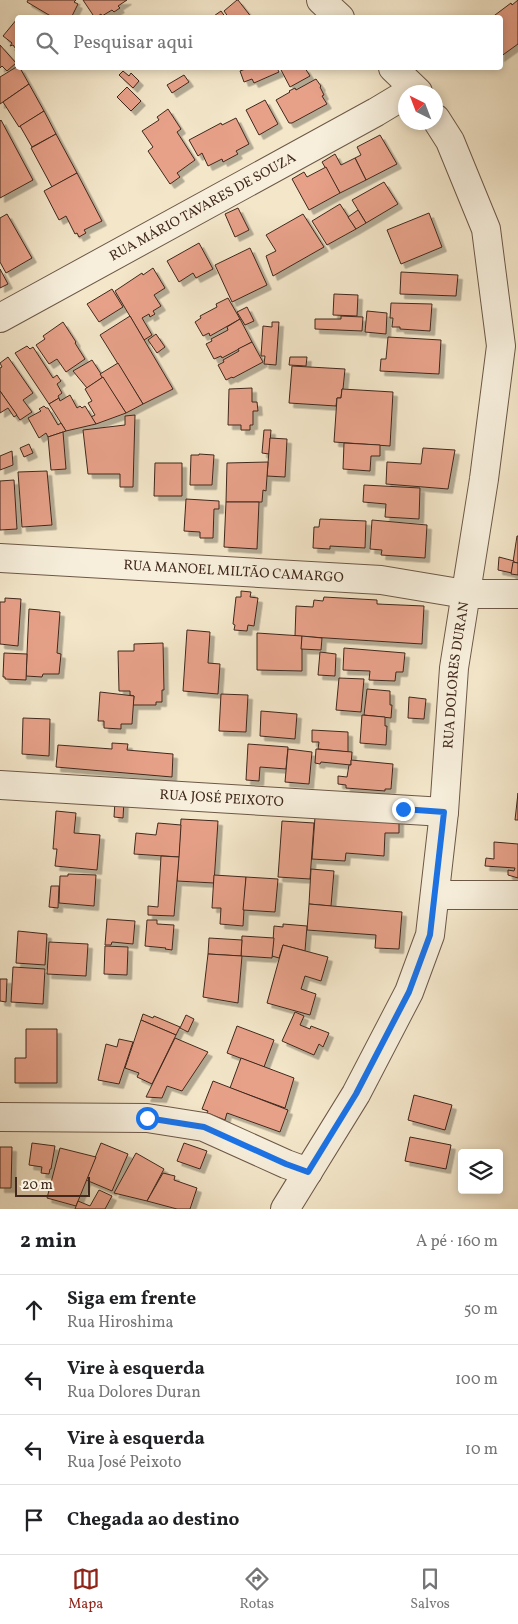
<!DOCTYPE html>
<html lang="pt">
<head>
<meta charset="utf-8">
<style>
	:root { --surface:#fff; --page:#f6f6f6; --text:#202124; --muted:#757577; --line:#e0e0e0; --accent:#8f2418 }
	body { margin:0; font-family:Vollkorn,serif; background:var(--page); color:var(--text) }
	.controls { position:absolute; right:15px; bottom:15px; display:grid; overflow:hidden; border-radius:5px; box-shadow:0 2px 8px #0003 }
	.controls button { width:45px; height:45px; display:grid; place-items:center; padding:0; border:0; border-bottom:1px solid var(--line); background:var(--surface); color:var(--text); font:25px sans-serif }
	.compass { position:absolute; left:398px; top:85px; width:45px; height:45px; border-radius:50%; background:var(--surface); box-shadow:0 2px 8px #0003; rotate:318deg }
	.scale { position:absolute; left:15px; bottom:12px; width:75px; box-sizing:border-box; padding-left:5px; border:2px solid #40281c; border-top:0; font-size:14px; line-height:18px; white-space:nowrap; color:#40281c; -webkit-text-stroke:4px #f7efdc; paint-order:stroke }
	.stop { position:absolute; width:15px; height:15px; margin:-11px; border:4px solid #1a73e8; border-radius:50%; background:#fff }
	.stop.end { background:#1a73e8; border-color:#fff; box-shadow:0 1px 5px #0008 }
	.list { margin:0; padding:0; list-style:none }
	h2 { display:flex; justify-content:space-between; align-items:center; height:65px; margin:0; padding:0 20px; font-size:21px }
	h2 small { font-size:16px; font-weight:400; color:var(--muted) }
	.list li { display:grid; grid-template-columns:32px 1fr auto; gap:15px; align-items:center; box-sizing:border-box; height:70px; padding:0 20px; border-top:1px solid var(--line) }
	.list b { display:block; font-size:19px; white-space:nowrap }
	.list p { margin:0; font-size:16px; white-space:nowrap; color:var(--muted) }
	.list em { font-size:16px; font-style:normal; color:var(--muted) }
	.icon { flex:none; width:28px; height:28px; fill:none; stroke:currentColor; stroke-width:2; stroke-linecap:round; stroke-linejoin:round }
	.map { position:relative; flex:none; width:518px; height:1209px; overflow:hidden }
	.search { position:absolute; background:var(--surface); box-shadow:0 2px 8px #0003; left:15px; right:15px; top:15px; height:55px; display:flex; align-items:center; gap:12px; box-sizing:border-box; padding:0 18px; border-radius:5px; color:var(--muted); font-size:19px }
	.sheet { height:345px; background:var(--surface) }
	nav { display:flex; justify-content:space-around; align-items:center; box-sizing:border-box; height:70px; border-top:1px solid var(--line); background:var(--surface); font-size:14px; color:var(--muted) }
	nav a { display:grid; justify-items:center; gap:2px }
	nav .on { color:var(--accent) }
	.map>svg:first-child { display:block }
</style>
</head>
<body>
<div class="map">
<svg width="518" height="1209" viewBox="0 0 518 1209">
	<defs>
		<filter id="shadow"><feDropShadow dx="4.5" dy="4.5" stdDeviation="0" flood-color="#0004"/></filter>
	</defs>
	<rect width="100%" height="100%" fill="#f3e6c9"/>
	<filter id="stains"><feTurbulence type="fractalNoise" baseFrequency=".004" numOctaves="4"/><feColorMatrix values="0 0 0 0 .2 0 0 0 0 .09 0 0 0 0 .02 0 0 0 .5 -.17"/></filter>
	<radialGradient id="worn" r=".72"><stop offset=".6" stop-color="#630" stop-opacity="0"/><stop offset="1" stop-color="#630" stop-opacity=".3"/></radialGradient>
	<g fill="#e7a189" stroke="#40281c" filter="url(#shadow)">
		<path d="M28,0h48l-2,2 4,2 -7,14h-17l-27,-16z"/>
		<path d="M83,0h44l-9,6 2,2 -6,4 -2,-2 -10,6 -1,-2 -6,4z"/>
		<path d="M237,0h1l14,18h-23l-5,-7z"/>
		<path d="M518,0v44l-18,13v-39h-9l20,-15 1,2z"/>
		<path d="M221,11l5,7h-15z"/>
		<path d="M17,19h1v33l-5,-7 -3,1 2,-3 -9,-7z"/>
		<path d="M0,45l16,18 -9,8 -5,-5 -2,2z"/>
		<path d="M18,66v2h2l9,16 -29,20v-27z"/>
		<path d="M248,68h29l2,4 -25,11 -2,-4 -8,3 -4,-11z"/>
		<path d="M280,68h25l5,8 -20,11z"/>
		<path d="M123,71l6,5 2,-3 8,8 -6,7 -14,-13z"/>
		<path d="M184,75l5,7 -17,11 -5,-8z"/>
		<path d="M316,79l5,7 -1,1 4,8 -2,1 5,8 -35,19h-3l-13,-23 14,-8 -1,-1 6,-3 1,2z"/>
		<path d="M29,84l15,27 -25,16 -16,-25z"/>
		<path d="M127,87l14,14 -10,10 -14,-14z"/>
		<path d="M265,100l13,24 -19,11 -13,-25z"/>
		<path d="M168,109l13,20 -4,3 18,28 -18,13 3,4 -10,7 -22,-33 5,-4 -11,-16 17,-11 -2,-3z"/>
		<path d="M44,111l12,23 -24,13 -12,-21z"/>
		<path d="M236,118l13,26 -13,7 2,3 -15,8 -1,-3 -14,7 -6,-13 -4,3 -9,-16 32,-17 1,2z"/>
		<path d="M1,120l32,60 -33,18v-77z"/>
		<path d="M56,134l21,39 -25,14 -21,-39z"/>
		<path d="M380,135l17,29 -31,16 -11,-22 6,-3 -4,-8z"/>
		<path d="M335,154l6,11 14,-7 11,22 -26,13 -18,-31z"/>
		<path d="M326,167l14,26 -31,17 -17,-31 12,-7 3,5z"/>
		<path d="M77,173l25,48 -18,9 2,3 -7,4 -2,-4 -2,1 -9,-18 -7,4 -15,-29z"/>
		<path d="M384,182l14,22 -32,19 -14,-23z"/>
		<path d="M340,204l16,25 -29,16 -15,-24z"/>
		<path d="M238,208l11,22 -14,7 -10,-23z"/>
		<path d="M358,210l8,13 -10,6 -8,-12z"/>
		<path d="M429,213l13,34 -41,17 -14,-34z"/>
		<path d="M7,214l25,44 -26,15 -6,-11v-44z"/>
		<path d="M303,214l21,33 -51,29 -7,-20 10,-5 -10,-16z"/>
		<path d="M199,243l14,26 -17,9 -3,-5 -14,9 -12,-21z"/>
		<path d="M250,248l17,37 -35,17 -17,-37z"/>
		<path d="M153,268l12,20 -11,7 7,11 -8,5 2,3 -5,3 -1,-3 -7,4 10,17 -8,5 -29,-49 27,-18 1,2z"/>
		<path d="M0,269l8,15 -8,4z"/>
		<path d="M401,272l57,3 -2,21 -56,-2z"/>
		<path d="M112,289l11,18 -24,15 -12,-18z"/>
		<path d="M334,294l24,1 -1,21 -24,-1z"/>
		<path d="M228,298l12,21 -30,17 -1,-3 -6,3 -8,-14 6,-4 -1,-2 17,-9 -1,-3z"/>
		<path d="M391,303l41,1 -2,27 -30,-2v-2h-8l1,-9h-3z"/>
		<path d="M247,307l7,14 -9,4 -8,-13z"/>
		<path d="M367,311l20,2 -1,21 -21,-2z"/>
		<path d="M130,316l43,73 -30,15 -43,-69z"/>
		<path d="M341,316l22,1 -1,14 -47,-2v-10h26z"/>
		<path d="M240,319l12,23 -30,16 -1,-2 -7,3 -8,-15 6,-3 -1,-2 17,-9 -1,-3z"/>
		<path d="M63,322l13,20 -1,1 10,16 -19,13 -9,-13 -8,5 -13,-19 9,-6 -2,-3z"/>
		<path d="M272,322h7l-3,43 -12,-1 1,-8h-4l2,-30 9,1z"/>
		<path d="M156,334l9,13 -8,6 -9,-13z"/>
		<path d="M388,337l53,3 -2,34 -59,-3 1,-12h5z"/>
		<path d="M252,342l11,20 -30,16 -1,-1 -6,3 -8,-15 6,-3 -1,-2 16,-9 -1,-2z"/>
		<path d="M27,346l3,3 3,-2 20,31 4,-3 4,6 -4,3 5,9 -4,3 1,2 -10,6 -34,-51z"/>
		<path d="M8,357l25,36 -10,7 9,12 -12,8 -20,-29v-23l2,-1 -2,-4z"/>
		<path d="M290,357h17l-1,9 -17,-1z"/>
		<path d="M92,360l11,17 -16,11 -14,-17z"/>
		<path d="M118,363l25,41 -17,9 -26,-39z"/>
		<path d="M292,366l53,3 -2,20h-1l-1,9h-4l-1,8 -47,-3z"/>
		<path d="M103,377l23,36 -30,11 -5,-7 4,-2 -7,-12 4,-2 -7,-12z"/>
		<path d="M252,388v14h5l1,9h-5v14h-3v5h-9v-5h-13l1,-36z"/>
		<path d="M342,389l51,3 -3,54 -56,-4 3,-44h4z"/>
		<path d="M0,391l17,24 -3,2 -6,-9 -8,5z"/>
		<path d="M70,395l7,13 3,-2 2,2 3,-2 11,18 -30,7 -17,-27 10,-6 1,3z"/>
		<path d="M44,406l2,2h2l10,17 3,-2 5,8 -18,6 -2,-4 -7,5 -11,-20 13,-7 -2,-2z"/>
		<path d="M135,415l-2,72h-13v-13h-32l-5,-44 42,-5v-9z"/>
		<path d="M264,430h7l-2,24 -7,-1z"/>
		<path d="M63,432l3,37 -15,1 -3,-33z"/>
		<path d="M270,438l17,1 -2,38 -18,-1z"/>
		<path d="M344,443l36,2v11h-9l-1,15 -27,-2z"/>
		<path d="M29,444l4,9 -9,4 -4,-9z"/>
		<path d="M423,448l32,2 -7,39 -62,-5 1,-22 34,2z"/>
		<path d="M12,451l1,14 -13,5v-14z"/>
		<path d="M199,454l15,1 -2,30h-22l1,-30h8z"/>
		<path d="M268,462l-2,29 -3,-1 -1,12h-36l1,-39z"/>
		<path d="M155,463h27v33h-28z"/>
		<path d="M47,471l5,54 -30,2 -4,-55z"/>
		<path d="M14,480l3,49 -17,1v-49z"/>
		<path d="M364,485l56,3 -1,31 -34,-2 1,-13 -23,-2z"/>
		<path d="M186,499l33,2v8h-5l-1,29h-13v-6l-16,-1z"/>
		<path d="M226,502h33l-2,47 -33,-2z"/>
		<path d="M320,519l46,2 -1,27 -35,-2v3l-17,-1 1,-21h5z"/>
		<path d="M372,520l55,5 -2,33 -44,-3 1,-5 -12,-1z"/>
		<path d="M517,536h1v27l-5,-1z"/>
		<path d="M499,557l15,4 -2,12 -14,-3z"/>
		<path d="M513,562l5,1v12l-7,-1z"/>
		<path d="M241,591l10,1 -1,5 8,1 -4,28 -6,-1 -1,6 -13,-1 1,-5 -2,-1 3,-27h5z"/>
		<path d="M324,597l53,3v4l47,2 -2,38 -127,-8 1,-30 17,1 1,-7 9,1z"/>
		<path d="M5,598l16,1 -3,47 -18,-2v-42h5z"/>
		<path d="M29,609l31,3 -3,41 4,1 -2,20h-16l-1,3 -16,-1z"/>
		<path d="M187,630l23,2 -2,31 12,1 -2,30 -35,-3z"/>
		<path d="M257,633l45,3v35l-45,-1z"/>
		<path d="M302,636l20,2 -1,12 -20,-1z"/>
		<path d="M163,643l1,47h-2v12h-6v3h-23l1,-9 -4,-1v-4h-11l-1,-40h16v-7z"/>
		<path d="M344,648l61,5 -2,19h-7l-1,9 -26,-1 1,-9 -27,-1z"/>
		<path d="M320,652l16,2 -1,22 -17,-1z"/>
		<path d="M4,653l23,1 -1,26 -21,-1v-2h-2z"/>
		<path d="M339,678l25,1 -3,33 -25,-2z"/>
		<path d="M367,689l23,2v14h2l-1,13 -27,-3z"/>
		<path d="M100,692l34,4 -2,28h-11v5l-17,-1v-7h-6z"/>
		<path d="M221,694l27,1 -2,37 -27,-1z"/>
		<path d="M409,697l17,2 -2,20 -16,-1z"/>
		<path d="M261,711l36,3 -2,25 -35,-3z"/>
		<path d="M362,715l23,2v9h2l-1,19 -26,-2z"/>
		<path d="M23,718l27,1 -1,37 -27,-2z"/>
		<path d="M312,730l36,2v20l-30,-3 1,-7h-7z"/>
		<path d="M112,743l16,1 -1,6 46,4 -1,23 -116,-10 2,-22 54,4z"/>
		<path d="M248,744l40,3 -2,22 -26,-2 -1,14 -13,-1z"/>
		<path d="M288,749l24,3 -3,32 -24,-2z"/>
		<path d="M316,749l36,3 -1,13 -30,-3 -1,2 -5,-1z"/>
		<path d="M351,760l42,4 -2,25h-6v2l-39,-3v-3l-8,-1v-8l9,1 2,-12h2z"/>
		<path d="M518,793v27h-3z"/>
		<path d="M115,801h9l-1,17 -9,-1z"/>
		<path d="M56,811l20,2 -2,20 26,2 -3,35 -42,-4 2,-17h-4z"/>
		<path d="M315,817l63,5v-5l21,3v13h-14l-1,23 -38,-3 -1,8 -33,-2z"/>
		<path d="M181,819l37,2 -4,62 -37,-2z"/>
		<path d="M282,821l32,2 -4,56 -32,-2z"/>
		<path d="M158,823l23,2 -2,32 -45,-3 2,-21 20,2z"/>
		<path d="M494,842l24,2v34l-10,-3v-5l6,1 1,-3 -30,-2 1,-8 8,1z"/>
		<path d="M161,856l18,1 -5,59 -26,-1v-9l10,1z"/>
		<path d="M311,869l23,2 -3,35 -22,-2z"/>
		<path d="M68,874l28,1 -2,31 -35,-3 1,-27h8z"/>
		<path d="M214,875l32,2 -3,49 -23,-2 1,-16h-9z"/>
		<path d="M246,877l32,2 -3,33 -32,-2z"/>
		<path d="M51,886h8l-1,22 -9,-1z"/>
		<path d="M309,904l93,8 -3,37 -24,-1 1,-13 -69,-5z"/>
		<path d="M107,919l28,2 -2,23 -21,-2 -1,3h-6z"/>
		<path d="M147,920h10v4l17,1 -2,25 -7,-1 1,-1 -21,-2z"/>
		<path d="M283,924l24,2 -2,25 -22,-6 -4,13 -7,-2 2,-30 9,1z"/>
		<path d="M18,931l29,3 -2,31 -29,-2z"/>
		<path d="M242,936l32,2 -2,20 -31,-2z"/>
		<path d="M209,938l33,2 -1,16 -33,-2z"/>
		<path d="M49,942l39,2 -2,32 -39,-2z"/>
		<path d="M283,945l45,12 -7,24 -16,-5 -4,13 15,5 -6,21 -43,-12z"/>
		<path d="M105,946l23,1 -1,28 -23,-1z"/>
		<path d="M208,954l34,2 -4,47 -35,-6z"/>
		<path d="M13,967l32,2 -2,35 -32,-2z"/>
		<path d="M0,979h7l-1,23 -6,-1z"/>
		<path d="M295,1012l9,4 -4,9 10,4 1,-3 18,7 -6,14 -4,-3 -5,11 -32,-14z"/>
		<path d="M143,1014l10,4 1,-2 26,11 -4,8 -35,-15z"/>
		<path d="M186,1015l8,4 -6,13 -8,-4z"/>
		<path d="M141,1020l35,15 -24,49 -15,-7 2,-4 -14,-5z"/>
		<path d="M237,1026l37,14 -10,27 -37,-14z"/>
		<path d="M26,1029h31v54h-42v-25h11z"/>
		<path d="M175,1038l33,14 -26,39 -15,-5 -5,12 -16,-1z"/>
		<path d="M119,1039l14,3 -14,42 -21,-4 8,-36 11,3z"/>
		<path d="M241,1058l53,20 -9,30 -55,-20z"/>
		<path d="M213,1081l75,29 -8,22 -53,-19 -2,7 -18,-7 1,-2 -6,-2z"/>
		<path d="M414,1095l38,10 -7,25 -37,-10z"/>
		<path d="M410,1137l41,8 -5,24 -41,-8z"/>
		<path d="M32,1143l23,3 -4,23h-1l-1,5 -8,-1 1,-6 -13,-2z"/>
		<path d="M101,1143l27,11 -16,37 -26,-11z"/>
		<path d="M184,1143l23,8 -7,18 -23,-8z"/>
		<path d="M0,1147h12l-1,41h-11z"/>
		<path d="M60,1148l36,9 -20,49 -29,-8z"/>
		<path d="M136,1153l28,16 -17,32 -33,-8z"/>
		<path d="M163,1173l12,3 -1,4 23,8 -7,21h-13l-30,-8z"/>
		<path d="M99,1190l13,6 -7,13h-30l3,-8 12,5z"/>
	</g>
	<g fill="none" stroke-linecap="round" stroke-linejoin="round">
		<defs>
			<g id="minor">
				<path d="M321,0l19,18"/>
				<path d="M393,68l25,24"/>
				<path id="s1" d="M0,318l376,-206 30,-18"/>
				<path id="s2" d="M0,558l381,22 84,14h53"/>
				<path id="s3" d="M0,785l444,27"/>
				<path d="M435,895h83"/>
				<path d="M0,1117l147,1 57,9 82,37 22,8"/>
				<path id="s4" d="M285,1209l71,-115 53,-102 21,-57 14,-123 10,-144 30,-189 17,-133 -15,-117 -36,-88 -14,-22"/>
			</g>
		</defs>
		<use href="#minor" stroke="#6d5847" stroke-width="30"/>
		<use href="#minor" stroke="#f7efdc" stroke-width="28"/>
	</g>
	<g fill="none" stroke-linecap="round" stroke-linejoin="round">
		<path stroke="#1a73e8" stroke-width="6" d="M147,1118l57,9 82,37 22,8 48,-78 53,-102 21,-57 14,-123 -41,-3"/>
	</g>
	<g text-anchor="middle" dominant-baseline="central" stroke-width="5" stroke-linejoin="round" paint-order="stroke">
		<g font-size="14" fill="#40281c" stroke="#f7efdc">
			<text stroke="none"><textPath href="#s1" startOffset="231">RUA MÁRIO TAVARES DE SOUZA</textPath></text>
			<text stroke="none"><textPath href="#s2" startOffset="234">RUA MANOEL MILTÃO CAMARGO</textPath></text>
			<text stroke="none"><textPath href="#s4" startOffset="572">RUA DOLORES DURAN</textPath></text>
			<text stroke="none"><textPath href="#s3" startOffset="222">RUA JOSÉ PEIXOTO</textPath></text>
		</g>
	</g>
	<rect width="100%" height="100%" filter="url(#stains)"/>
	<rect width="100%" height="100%" fill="url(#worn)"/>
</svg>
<div class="controls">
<button><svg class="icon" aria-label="layers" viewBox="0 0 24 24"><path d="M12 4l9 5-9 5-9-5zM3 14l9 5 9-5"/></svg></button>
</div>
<svg class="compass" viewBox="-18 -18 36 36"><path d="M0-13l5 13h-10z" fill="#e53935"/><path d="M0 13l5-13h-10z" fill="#757577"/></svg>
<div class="scale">20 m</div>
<div class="stop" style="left:147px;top:1118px"></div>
<div class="stop end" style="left:403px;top:809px"></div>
<div class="search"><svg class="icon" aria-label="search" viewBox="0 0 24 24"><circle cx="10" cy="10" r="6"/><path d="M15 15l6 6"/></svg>Pesquisar aqui</div>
</div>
<section class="sheet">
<h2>2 min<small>A pé · 160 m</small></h2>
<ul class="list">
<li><svg class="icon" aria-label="ahead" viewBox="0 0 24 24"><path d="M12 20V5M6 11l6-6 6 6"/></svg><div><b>Siga em frente</b><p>Rua Hiroshima</p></div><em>50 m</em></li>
<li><svg class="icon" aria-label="left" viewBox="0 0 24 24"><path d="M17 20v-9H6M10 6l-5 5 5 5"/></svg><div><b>Vire à esquerda</b><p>Rua Dolores Duran</p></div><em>100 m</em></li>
<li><svg class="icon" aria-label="left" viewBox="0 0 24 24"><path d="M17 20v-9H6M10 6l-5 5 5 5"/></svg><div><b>Vire à esquerda</b><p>Rua José Peixoto</p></div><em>10 m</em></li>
<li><svg class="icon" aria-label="arrive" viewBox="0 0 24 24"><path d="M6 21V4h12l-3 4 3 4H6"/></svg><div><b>Chegada ao destino</b></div></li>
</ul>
</section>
<nav>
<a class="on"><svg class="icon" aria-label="map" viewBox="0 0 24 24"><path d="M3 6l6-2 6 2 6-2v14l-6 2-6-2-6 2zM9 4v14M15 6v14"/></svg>Mapa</a>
<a><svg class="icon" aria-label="directions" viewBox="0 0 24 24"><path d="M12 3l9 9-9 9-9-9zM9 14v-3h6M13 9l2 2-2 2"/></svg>Rotas</a>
<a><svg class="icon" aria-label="saved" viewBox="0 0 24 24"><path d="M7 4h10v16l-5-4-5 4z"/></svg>Salvos</a>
</nav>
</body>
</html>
